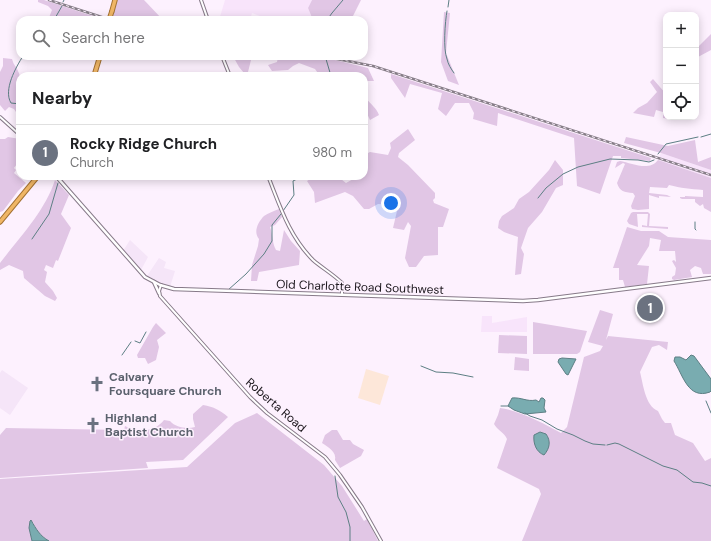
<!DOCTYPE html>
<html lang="en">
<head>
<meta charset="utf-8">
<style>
	:root { --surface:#fff; --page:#f6f6f6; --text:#202124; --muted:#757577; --line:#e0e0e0; --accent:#db2777 }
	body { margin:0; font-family:"DM Sans",sans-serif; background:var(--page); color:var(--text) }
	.controls { position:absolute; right:12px; top:12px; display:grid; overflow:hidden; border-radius:8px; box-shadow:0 2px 10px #0003 }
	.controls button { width:36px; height:36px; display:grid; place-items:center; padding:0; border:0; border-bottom:1px solid var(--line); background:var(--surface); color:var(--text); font:20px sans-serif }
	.you { position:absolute; left:391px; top:203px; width:14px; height:14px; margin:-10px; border:3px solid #fff; border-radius:50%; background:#1a73e8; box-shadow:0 0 0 6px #1a73e833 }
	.badge { display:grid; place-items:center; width:26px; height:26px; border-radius:50%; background:var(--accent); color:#fff; font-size:13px; font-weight:700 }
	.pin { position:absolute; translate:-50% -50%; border:2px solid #fff; box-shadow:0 1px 4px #0006 }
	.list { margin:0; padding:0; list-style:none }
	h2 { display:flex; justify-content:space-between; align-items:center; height:52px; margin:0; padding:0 16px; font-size:17px }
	h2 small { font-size:13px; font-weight:400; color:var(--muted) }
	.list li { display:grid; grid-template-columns:26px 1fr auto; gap:12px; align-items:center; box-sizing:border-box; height:56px; padding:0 16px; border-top:1px solid var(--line) }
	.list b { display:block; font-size:15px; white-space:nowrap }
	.list p { margin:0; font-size:13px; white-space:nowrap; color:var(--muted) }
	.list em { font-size:13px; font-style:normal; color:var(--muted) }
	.icon { flex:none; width:22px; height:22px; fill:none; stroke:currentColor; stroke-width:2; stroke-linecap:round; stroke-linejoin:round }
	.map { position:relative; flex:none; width:711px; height:541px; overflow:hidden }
	.search { position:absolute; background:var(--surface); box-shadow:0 2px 10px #0003; left:16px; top:16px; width:352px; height:44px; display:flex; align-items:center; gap:10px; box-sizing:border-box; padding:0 14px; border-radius:12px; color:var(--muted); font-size:15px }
	.panel { position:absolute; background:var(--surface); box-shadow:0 2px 10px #0003; left:16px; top:72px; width:352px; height:108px; border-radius:12px }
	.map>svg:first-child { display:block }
</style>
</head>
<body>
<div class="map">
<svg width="711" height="541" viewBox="0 0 711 541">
	<rect width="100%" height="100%" fill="#fdf1fe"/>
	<g fill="#f5e5f8">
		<path d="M130,240l18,17 -7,13 -18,-19z"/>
		<path d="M159,258l7,4 -2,6 11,3 -5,16 -9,-3 -14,-8z"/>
		<path d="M2,370l26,18 -18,27 -10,-7v-35z"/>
	</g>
	<g fill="#f8e4fb">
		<path d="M225,0h87l-4,8 5,12h-39l-7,-1 -15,-6 -2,7h-31z"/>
		<path d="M661,153l50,17v8l-53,-18z"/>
		<path d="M482,316h10v7l35,-6v15h-46z"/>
	</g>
	<path fill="#fde7d9" d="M366,369l23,7 -9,29 -22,-7z"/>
	<g fill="#e1c6e5">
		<path d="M38,0h6l61,20h-57l4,-10 -4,-4 -10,-4z"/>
		<path d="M117,0h27l19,20h-38l-12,-4z"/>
		<path d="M312,0h49l-10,20h-38l-5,-12z"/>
		<path d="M444,12l6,1 -4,40 13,32 -11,-4 -7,-19z"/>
		<path d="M711,34v16l-13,7 -2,-1v-7z"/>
		<path d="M225,56h31l-1,2 -4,2 -3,12 -4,1 -5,-6 -5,-9h-8z"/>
		<path d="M267,56h28l40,4 33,8 6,13h-10l4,13 -2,4c5,7 10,9 13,17l-9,5 -6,-13v-31h-44l-5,-7 -16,-6 -6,3 -5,4 -16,1 -4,-6 9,-3 1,-5z"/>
		<path d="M3,58l9,1c2,7 4,7 6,12 4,7 1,14 0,21l2,1v25l-6,-9 -5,-2 -4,4 -5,-6v-33l3,-6z"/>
		<path d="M391,74l260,84 -1,3 -29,-3v-2h-8l-13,38 -23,-8 -3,-48 -76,-25 -1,13 -24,-7 1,-6 -5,-10h-14l-9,13 -8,-7 4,-16 -32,-9 -5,14 -14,-20z"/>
		<path d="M653,79l13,15v23h5l-1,2 -7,-1v-6l-7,-2 -2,7 -21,-4 5,-5 9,-5 10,-11 -7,-10z"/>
		<path d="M408,129l7,11 -16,13 -1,4 10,8 27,28v5l-2,2 1,3 15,6 -6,18h-5v28l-14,1 -8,11h-7l-4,-9 6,-32 -3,-4 -4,8 -11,-2 4,-17 -4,-6 -15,-1 -9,5h-5l-11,-13 -8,-4 -30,11 -1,-11 -7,-11 8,-5h22l9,7 9,-5 -2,-2h11v-21l6,-3 18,3 3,-7 -1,-5z"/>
		<path d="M8,137l12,2v21l-6,8 2,2 -2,3 12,10 -8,8 -15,20 -3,1v-73h5z"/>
		<path d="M626,137l42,9 27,-6 3,22 13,-5v13l-50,-17 -37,-10z"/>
		<path d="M555,160l8,10v15l-7,3 -14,24 -14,16 -7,20 3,6 -3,20 -6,1 3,-38 -14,-5 -6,-4 1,-7 3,-5 12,-8 5,-9 10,-7 20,-22z"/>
		<path d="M658,160l53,18v34l-7,-4 -1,-4 -3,2 -5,-4v-3h-13l-2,-1v-1h5v-1l18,1v-7c-13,-1 -22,-2 -34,-5l-2,3 -17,-1 -1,6 18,2 4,2 -12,-1v2l-10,-3v14l-11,1 -6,-1 -1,-3 4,-10 -2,-3c-9,-1 -13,-1 -16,-10l8,-19 -2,-1 -8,5 2,-6 3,-1c12,2 29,11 38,-1z"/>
		<path d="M55,180l14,15 -8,19 10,14 -13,33 -2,-1 -3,8 -7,-3 -2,5 3,2 -2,10 8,9 4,7 -2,3 -10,-5 -21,-18 -1,-7 -14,-6 -9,5v-7c20,-26 45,-52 55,-83z"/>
		<path d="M279,209l3,8 -7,8 -5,2c3,8 2,16 6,23l4,1 4,-21 7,11 9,10 -1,14 -40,7 -2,9h-6l1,-16 6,-19 1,-7c-6,-7 -1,-17 5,-23 4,-3 10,-5 15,-7z"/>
		<path d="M633,212h15l2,2 -1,12 19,1v2l-26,-2v-2l5,1 1,-12h-11l1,13 -9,-3 -2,-3 4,-8z"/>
		<path d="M627,227l14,4h18l9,6 43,3v34h-8l-2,-6 -6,-2 -5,4 2,7 -18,3 -2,-1v-2l3,-2 1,-7 -4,-7 2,-1 2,2 -1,-11h-16l2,-11 -11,-2 -1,8 -12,19 12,1 -2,18 -22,3 -2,-7h-4v-12h-6z"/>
		<path d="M600,310l13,4 -7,26 2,-4 60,6 -1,8 -8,-5 -7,2 -12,25c3,11 5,34 18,39l4,8 3,4h6l4,12 18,8 12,18 6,-3v83h-189l19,-47 -2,-5 -42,-21 10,-29c-2,-6 -10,-9 -13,-15l4,-9 2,-7c18,2 45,16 61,25l6,-6 17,-70 16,-6 3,-5 -15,-4z"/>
		<path d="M533,322l54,9 -7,21 -3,2h-44z"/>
		<path d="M156,323l10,10 -9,7 2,7 -3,13 -8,4 -3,-6h-7l-1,-3 16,-28z"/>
		<path d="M499,335l28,1v18l-29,-1z"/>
		<path d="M515,357l14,2v12l-15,-1z"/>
		<path d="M203,405c11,2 17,5 25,12l-45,43 -37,2 2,6 -148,10v-43l6,-7 118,2 1,-4c13,7 30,6 39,-6l6,1c6,7 17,8 25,6l-2,-8v-5z"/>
		<path d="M257,413l67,52 18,21 22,35 3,-2 11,22h-329c-7,-4 -14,-11 -16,-19l-3,8 2,11h-32v-62l187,-12 48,-44z"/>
		<path d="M332,430h5l6,10h7l3,4 11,6 -3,6 -21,12 -5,-8c2,-8 -7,-13 -13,-17l3,-8z"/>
	</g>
	<g fill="#79acb0" stroke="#5d7f84">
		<path d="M691,355l3,1 17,23v12l-1,1c-22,8 -27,-17 -36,-31l1,-4h5l6,3z"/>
		<path d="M562,358l14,1 -8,16 -2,-1 -8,-12 1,-3z"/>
		<path d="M512,398c9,-1 15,4 24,2l3,2 2,-4h2l2,2 -1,8 2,4 -21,2 -11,-4 -6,-4z"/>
		<path d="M540,432l6,2c5,7 4,14 -2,21 -8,-3 -11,-12 -10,-20z"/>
		<path d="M31,520c5,9 9,16 18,21h-17l-3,-13 1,-7z"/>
	</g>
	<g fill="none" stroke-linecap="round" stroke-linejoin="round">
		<g stroke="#5d7f84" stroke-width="1">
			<path d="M63,2l1,-2"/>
			<path d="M448,7l1,-7"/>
			<path d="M447,11c-2,11 -4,38 0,48 1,5 4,10 7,14"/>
			<path d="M54,20l8,-14"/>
			<path d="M327,20l5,-7 11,-13"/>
			<path d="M326,59l5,17"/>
			<path d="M20,104l-9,-1c-8,-13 5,-36 12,-47"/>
			<path d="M701,137l10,-3"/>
			<path d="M658,154l8,-10 32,-7"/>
			<path d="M61,178l1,-2"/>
			<path d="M538,198l8,-10 17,-14 15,-7 32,-8 28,1 11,2 5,-2"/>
			<path d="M283,211l11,-16 -1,-14 10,-5"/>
			<path d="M695,222v7l1,1"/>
			<path d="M32,239l17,-25 9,-31"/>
			<path d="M228,290l18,-16 18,-20 8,-13v-16l9,-11"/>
			<path d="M135,341l5,2 6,-11"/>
			<path d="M122,355l9,-13"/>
			<path d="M421,366l15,6 17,1 20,4"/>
			<path d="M706,401l5,12"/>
			<path d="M501,406h8"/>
			<path d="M525,413l5,3 12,4 15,9 16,6 12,6 8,3 12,1"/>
			<path d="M607,445l8,-2 4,1 44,22 14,4 16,12 9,1 9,3"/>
			<path d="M335,476l3,21 8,15 4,15v14"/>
		</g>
		<defs>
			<g id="tertiary">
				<path d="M201,0l7,20"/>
				<path d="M222,56l8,20"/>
				<path d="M0,117l20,18"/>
				<path d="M268,176c12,30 21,60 45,84 9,8 20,14 29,23v11"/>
				<path d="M161,285l-2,6 1,5 90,101 17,16 58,44 15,18 22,32 19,34"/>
			</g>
			<g id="secondary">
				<path d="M56,176l89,101 15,8 14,4 349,12 15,-1 173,-22"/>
				<path d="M154,282l5,11"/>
			</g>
			<g id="trunk">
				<path d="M112,11l3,-11"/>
				<path d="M94,76l6,-20"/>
				<path d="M0,222l38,-46"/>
			</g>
		</defs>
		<use href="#tertiary" stroke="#877a89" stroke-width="4"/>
		<use href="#secondary" stroke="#877a89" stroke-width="4.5"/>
		<use href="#trunk" stroke="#a47233" stroke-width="5.5"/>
		<use href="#tertiary" stroke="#fff" stroke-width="2"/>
		<use href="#secondary" stroke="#fff" stroke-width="2.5"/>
		<use href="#trunk" stroke="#f0b666" stroke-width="3.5"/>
		<defs>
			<g id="rail">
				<path d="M49,0l62,20"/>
				<path d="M322,56l51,10 338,109"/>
			</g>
		</defs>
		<use href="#rail" stroke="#877e88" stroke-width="2.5"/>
		<use href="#rail" stroke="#fdf1fe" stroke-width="1" stroke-dasharray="3" stroke-linecap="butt"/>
		<defs>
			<path id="trunk-bridge" d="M109,20l3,-9"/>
		</defs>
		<use href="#trunk-bridge" stroke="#a47233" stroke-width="5.5" stroke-linecap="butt"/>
		<use href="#trunk-bridge" stroke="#f0b666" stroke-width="3.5"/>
	</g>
	<defs>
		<symbol id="church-bare" viewBox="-9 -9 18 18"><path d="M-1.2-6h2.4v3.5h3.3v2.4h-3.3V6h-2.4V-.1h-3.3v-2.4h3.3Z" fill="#6b7280" stroke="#fdf1fe" stroke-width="2.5" paint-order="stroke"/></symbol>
	</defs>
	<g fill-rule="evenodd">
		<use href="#church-bare" x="86" y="373" width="22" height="22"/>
		<use href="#church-bare" x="82" y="414" width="22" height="22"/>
	</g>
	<g text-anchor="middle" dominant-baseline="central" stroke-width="3" stroke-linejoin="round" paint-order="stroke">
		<g font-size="12" fill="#1b161c" stroke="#fdf1fe">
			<text transform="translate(360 287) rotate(2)">Old Charlotte Road Southwest</text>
			<text transform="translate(276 405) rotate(41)">Roberta Road</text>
		</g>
		<g font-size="12" font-weight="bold" fill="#5b616d" stroke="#fdf1fe" text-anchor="start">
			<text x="109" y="377">Calvary<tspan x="109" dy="14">Foursquare Church</tspan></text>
			<text x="105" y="418">Highland<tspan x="105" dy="14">Baptist Church</tspan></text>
		</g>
	</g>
</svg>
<div class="controls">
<button>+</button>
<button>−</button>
<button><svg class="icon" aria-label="locate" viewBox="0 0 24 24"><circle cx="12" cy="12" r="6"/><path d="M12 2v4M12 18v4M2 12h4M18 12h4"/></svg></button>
</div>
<div class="you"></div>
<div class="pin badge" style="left:650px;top:308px;background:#6b7280">1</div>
<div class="search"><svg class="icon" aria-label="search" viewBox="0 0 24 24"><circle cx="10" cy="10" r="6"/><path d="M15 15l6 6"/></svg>Search here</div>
<section class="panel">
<h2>Nearby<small></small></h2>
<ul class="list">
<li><span class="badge" style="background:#6b7280">1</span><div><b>Rocky Ridge Church</b><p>Church</p></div><em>980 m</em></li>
</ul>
</section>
</div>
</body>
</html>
